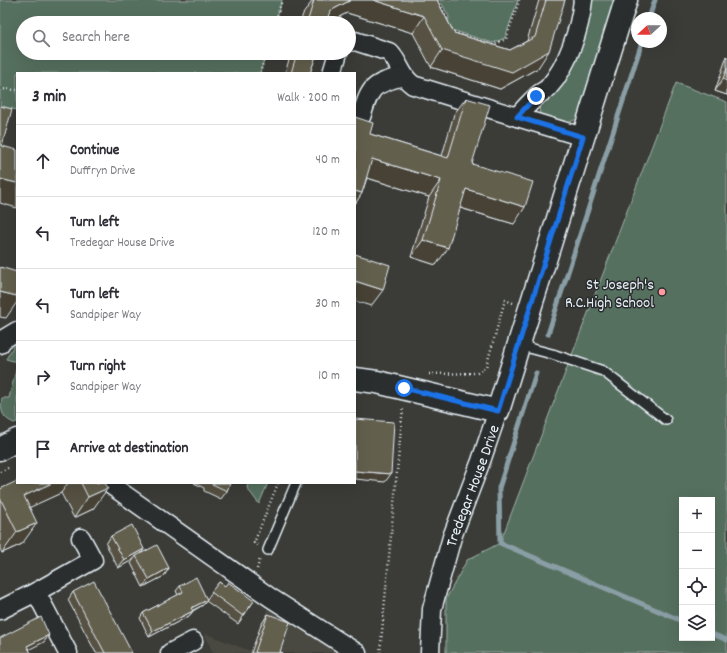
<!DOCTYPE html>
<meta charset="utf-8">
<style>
:root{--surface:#fff;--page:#f2f2f3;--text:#2b2b33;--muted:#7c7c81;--line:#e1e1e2}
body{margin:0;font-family:Dekko,sans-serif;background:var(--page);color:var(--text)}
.controls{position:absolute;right:12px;bottom:12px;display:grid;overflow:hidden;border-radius:0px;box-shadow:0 4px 16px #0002}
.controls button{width:36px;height:36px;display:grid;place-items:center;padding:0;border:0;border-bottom:1px solid var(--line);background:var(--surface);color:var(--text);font:20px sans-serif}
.compass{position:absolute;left:631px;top:12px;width:36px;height:36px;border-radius:50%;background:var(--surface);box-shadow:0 4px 16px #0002;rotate:248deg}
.stop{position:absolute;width:12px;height:12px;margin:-9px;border:3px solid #1a73e8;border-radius:50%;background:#fff}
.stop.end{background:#1a73e8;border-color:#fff;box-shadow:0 1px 4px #0008}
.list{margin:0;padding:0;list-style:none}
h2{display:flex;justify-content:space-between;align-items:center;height:52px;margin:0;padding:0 16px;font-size:17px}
h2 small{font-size:13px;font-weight:400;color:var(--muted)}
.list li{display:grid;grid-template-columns:26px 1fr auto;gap:12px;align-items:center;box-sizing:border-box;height:72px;padding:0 16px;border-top:1px solid var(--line)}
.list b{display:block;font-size:15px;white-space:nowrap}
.list p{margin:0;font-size:13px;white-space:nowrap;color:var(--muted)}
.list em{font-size:13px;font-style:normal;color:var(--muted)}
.icon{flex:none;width:22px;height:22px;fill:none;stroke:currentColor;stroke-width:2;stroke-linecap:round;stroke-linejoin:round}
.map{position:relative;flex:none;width:727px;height:653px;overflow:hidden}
.search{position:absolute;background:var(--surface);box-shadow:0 4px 16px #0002;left:16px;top:16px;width:340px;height:44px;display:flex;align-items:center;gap:10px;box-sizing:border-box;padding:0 14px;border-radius:22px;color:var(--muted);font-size:15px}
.panel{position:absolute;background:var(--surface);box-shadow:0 4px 16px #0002;left:16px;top:72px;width:340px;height:412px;border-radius:0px}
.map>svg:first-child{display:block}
.built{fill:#4a4942}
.green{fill:#56705e;stroke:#9fb0ab;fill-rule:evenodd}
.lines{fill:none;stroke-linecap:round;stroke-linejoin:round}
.stream{stroke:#8a9ea6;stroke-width:5}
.service-casing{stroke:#e8f1f8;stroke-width:12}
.minor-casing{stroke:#e8f1f8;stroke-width:21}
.tertiary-casing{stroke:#e8f1f8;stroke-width:25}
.path{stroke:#e8f1f8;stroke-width:2.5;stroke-dasharray:1 3;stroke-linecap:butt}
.service{stroke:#2a2d2e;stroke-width:9}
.minor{stroke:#2a2d2e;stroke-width:18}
.tertiary{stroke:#2a2d2e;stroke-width:22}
.wall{fill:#565142;stroke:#e8f1f8}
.shaded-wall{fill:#464236;stroke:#e8f1f8}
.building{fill:#645e4d;stroke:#e8f1f8}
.route{stroke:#1a73e8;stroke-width:5}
.poi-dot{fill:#ff9aa2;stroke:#2a2d2e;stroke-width:1.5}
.labels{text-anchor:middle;stroke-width:3;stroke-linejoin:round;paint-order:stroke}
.poi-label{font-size:16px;fill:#e8f1f8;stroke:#2a2d2e;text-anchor:end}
.street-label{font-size:16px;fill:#e8f1f8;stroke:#2a2d2e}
</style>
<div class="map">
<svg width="727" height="653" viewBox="0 0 727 653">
<rect width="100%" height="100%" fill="#3b3c37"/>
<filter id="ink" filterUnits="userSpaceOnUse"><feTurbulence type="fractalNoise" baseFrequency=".025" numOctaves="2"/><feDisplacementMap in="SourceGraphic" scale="8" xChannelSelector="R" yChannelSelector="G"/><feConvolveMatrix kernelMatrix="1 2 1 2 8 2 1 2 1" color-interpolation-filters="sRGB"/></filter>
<g filter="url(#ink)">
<path class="built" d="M271,598L357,653H213L204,633L253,652Z"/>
<path class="green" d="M0,0H282L275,23H23V53H266L260,73H17V110L0,106Z
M440,0H518L505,38L493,43L452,30L448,26L449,17Z
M590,0H618L581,115C566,129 556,121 540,115L539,107Z
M676,83L727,102V653H446V599L467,560L500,543ZM682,500H712V638H682Z
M16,342L17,362L6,359Z
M17,366V422L14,423C2,418 0,410 2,398H9Z
M248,483H268L259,504L247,488Z"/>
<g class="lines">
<path class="stream" d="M649,18L655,0
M548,334L642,42
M536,373L499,488L500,543L682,621
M712,634L727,640"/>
<g class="service-casing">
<path id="service" d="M518,345L552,354L603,371L666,420
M268,550L296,483"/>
</g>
<g class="minor-casing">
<g id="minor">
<path d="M349,42L355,41L389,52C400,62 400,76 413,85L517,117C523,110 529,103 536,97C539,93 545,91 548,88C568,66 580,28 583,0"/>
<path d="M332,73L338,53"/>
<path d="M355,115L361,117C371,86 371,85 403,76"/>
<path d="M517,117L583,137"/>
<path d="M0,344L2,340L17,331"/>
<path d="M108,483L271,598L357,653"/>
<path d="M36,592L68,653"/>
<path d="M0,610L36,592L93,560L81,538"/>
<path d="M170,653L193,641"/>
<path id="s1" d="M430,653L432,609L452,537L481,461L498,411"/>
</g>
</g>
<g class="tertiary-casing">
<path id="tertiary" d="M355,379L377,382L498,411L626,0
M0,449L17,440"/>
</g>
<path class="path" d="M438,0L447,19V23
M275,23L282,0
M450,31L493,45L506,39L519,1V0
M260,73L266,53
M0,89L17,90
M429,374L477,373L486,367L505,300L513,303
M0,472L10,467
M258,545L254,543L278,483
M257,569L260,558
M380,653L403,407"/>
<use href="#service" class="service"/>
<use href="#minor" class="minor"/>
<use href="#tertiary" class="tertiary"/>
</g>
<path class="wall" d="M313,0H437L454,33L510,50L527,41L539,0H565L538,68L500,89L431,67L413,33L347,13L327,23H300L303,14Z
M291,53H317L310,73H285Z
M727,56V95L715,91Z
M466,98L472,164L514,224L460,208L436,265L411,257L429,197L367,178L362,193L355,204V117L370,134L442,156L454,114Z
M17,483H105L93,509L74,518L61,493L29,507L22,544L2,553L0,549V489Z
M194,483H230L227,491L221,499L204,491V488Z
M111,536L144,549L141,553L169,568L164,576L143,587L131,563L134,559L118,568L106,544Z
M219,582L225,586L254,601L238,624L206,601L203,605L193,611L189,616L149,637L140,618L143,613L178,595L176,591L180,586L207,599Z
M73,592L131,653H96L68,600Z
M268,614L280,652L283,653H251L261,625Z"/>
<path class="shaded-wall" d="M351,0H373L424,16L413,33L347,13L327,23H322L330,11Z
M442,50L549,51L538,68L500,89L431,67Z
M723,79L727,81V95L715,91Z
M372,159L441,180L429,197L361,176Z
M0,179L17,183V208L0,203Z
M466,189L525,207L514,224L454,206Z
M355,191L362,193L355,204Z
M423,240L448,248L436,265L411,257Z
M355,281L383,290L371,306L355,301Z
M0,292L17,296V302L6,318L0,317Z
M355,471L391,474L385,482L355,479Z
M52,483H68L61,493L9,517L24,496Z
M108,488L93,509L74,518L88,497Z
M37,523L22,544L2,553L17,532Z
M144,549L139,557L136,556L134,559L118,568L124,560Z
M169,568L164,576L143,587L149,579Z
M207,600L203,605L187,613L191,608Z
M193,611L189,616L149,637L153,631Z
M49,635L44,642L22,653L27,646Z"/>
<path class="building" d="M314,0H351L330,11L326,23H307Z
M373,0H437L454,33L510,50L535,37L546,0H565L549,51L512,72L442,50L424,16Z
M297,53H317L310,73H291Z
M727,68V81L723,79Z
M466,98L490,105L472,164L533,182L525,207L466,189L448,248L423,240L441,180L372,159L362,193L355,191V117L373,123L370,134L448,158Z
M0,106L12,109L2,146L17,150V183L0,179Z
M355,254L390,265L383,290L355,281Z
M0,267L17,272V296L0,292Z
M355,419L394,422L391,474L355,471Z
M17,481V483H52L24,496L37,523L17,532L0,498V489Z
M81,483H105L108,488L88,497Z
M210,483H230L227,491Z
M132,525L144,549L124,560L111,536Z
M157,545L169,568L149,579L136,556Z
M196,577L207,600L191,608L193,611L153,631L143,613L183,592L180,586Z
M94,581L132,653H105L73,592Z
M219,582L225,586L228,582L254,601L243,616L211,592Z
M268,614L290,622L280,652L283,653H258L255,652Z
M41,617L49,635L27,646L31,653H0V638Z"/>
</g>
<g class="lines" filter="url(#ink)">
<path class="route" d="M404,388L498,411L583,137L517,117L536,96"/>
</g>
<circle class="poi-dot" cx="662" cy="292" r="4"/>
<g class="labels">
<g class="poi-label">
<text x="654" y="289">St Joseph's<tspan x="654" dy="18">R.C.High School</tspan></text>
</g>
<g class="street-label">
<text dy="6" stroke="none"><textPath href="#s1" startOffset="174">Tredegar House Drive</textPath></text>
</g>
</g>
</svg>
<div class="controls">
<button>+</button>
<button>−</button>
<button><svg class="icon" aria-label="locate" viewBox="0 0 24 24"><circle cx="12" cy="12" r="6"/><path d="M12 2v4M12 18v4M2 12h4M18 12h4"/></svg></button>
<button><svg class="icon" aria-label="layers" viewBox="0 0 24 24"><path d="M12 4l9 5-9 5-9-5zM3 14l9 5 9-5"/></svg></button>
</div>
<svg class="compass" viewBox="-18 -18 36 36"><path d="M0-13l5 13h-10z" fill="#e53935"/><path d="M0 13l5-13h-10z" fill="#7c7c81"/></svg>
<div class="stop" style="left:404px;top:388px"></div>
<div class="stop end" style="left:536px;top:96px"></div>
<div class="search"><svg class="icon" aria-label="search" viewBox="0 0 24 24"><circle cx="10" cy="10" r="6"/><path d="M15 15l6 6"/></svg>Search here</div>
<section class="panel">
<h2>3 min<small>Walk · 200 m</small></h2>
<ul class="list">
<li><svg class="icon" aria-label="ahead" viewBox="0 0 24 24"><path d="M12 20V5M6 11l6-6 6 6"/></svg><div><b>Continue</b><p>Duffryn Drive</p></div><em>40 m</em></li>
<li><svg class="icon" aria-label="left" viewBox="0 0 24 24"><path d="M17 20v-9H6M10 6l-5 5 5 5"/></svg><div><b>Turn left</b><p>Tredegar House Drive</p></div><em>120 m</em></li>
<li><svg class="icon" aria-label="left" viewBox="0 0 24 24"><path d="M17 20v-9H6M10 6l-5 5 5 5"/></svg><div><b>Turn left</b><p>Sandpiper Way</p></div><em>30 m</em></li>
<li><svg class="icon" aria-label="right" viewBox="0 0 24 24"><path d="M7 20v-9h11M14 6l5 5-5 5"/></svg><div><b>Turn right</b><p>Sandpiper Way</p></div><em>10 m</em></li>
<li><svg class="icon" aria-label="arrive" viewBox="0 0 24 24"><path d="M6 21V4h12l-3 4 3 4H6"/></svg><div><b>Arrive at destination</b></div></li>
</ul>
</section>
</div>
